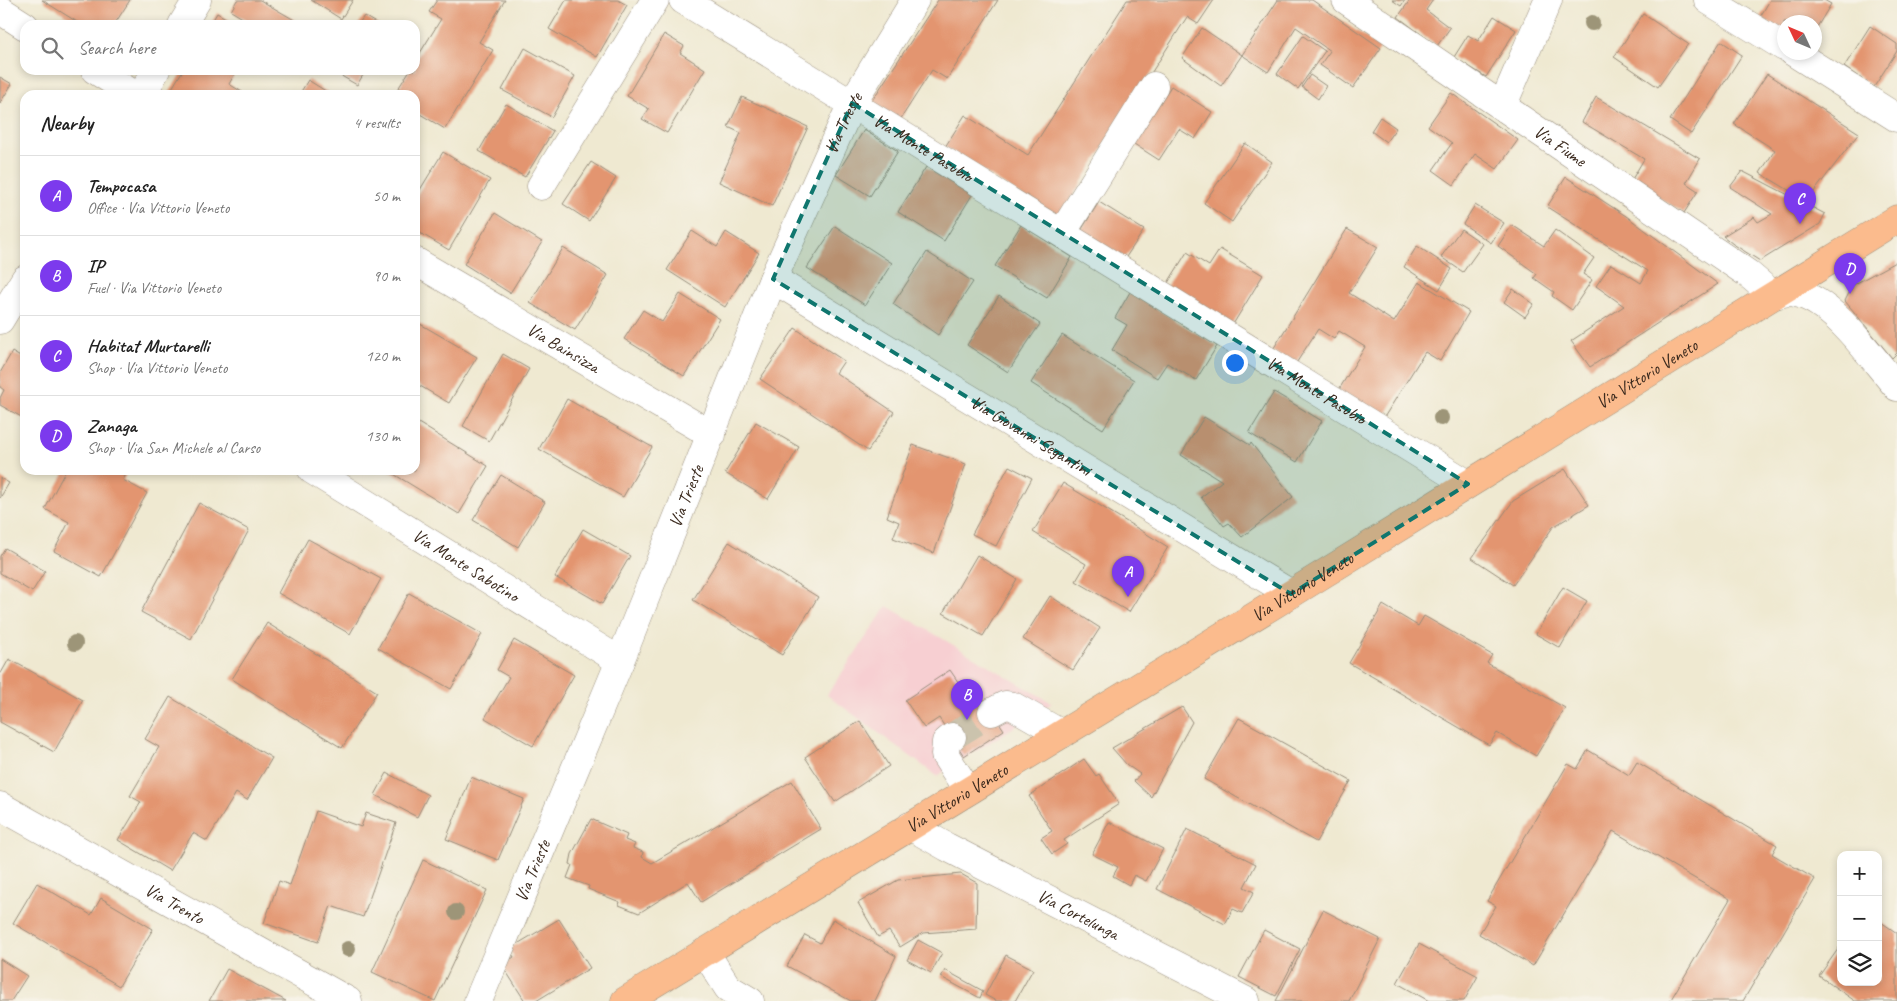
<!DOCTYPE html>
<meta charset="utf-8">
<style>
:root{--surface:#fff;--page:#f6f6f6;--text:#222;--muted:#767676;--line:#e0e0e0;--accent:#7c3aed}
body{margin:0;font-family:Caveat,sans-serif;background:var(--page);color:var(--text)}
.controls{position:absolute;right:15px;bottom:15px;display:grid;overflow:hidden;border-radius:10px;box-shadow:0 2px 8px #0003}
.controls button{width:45px;height:45px;display:grid;place-items:center;padding:0;border:0;border-bottom:1px solid var(--line);background:var(--surface);color:var(--text);font:25px sans-serif}
.compass{position:absolute;left:1777px;top:15px;width:45px;height:45px;border-radius:50%;background:var(--surface);box-shadow:0 2px 8px #0003;rotate:314deg}
.you{position:absolute;left:1234px;top:362px;width:18px;height:18px;margin:-12px;border:4px solid #fff;border-radius:50%;background:#1a73e8;box-shadow:0 0 0 8px #1a73e833}
.badge{display:grid;place-items:center;width:32px;height:32px;border-radius:50%;background:var(--accent);color:#fff;font-size:16px;font-weight:700}
.pin{position:absolute;translate:-50% -41px;filter:drop-shadow(0 1px 2px #0008)}
.pin::after{content:'';position:absolute;top:26px;width:18px;height:15px;background:inherit;clip-path:polygon(0 0,100% 0,50% 100%)}
.list{margin:0;padding:0;list-style:none}
h2{display:flex;justify-content:space-between;align-items:center;height:65px;margin:0;padding:0 20px;font-size:21px}
h2 small{font-size:16px;font-weight:400;color:var(--muted)}
.list li{display:grid;grid-template-columns:32px 1fr auto;gap:15px;align-items:center;box-sizing:border-box;height:80px;padding:0 20px;border-top:1px solid var(--line)}
.list b{display:block;font-size:19px;white-space:nowrap}
.list p{margin:0;font-size:16px;white-space:nowrap;color:var(--muted)}
.list em{font-size:16px;font-style:normal;color:var(--muted)}
.icon{flex:none;width:28px;height:28px;fill:none;stroke:currentColor;stroke-width:2;stroke-linecap:round;stroke-linejoin:round}
.map{position:relative;flex:none;width:1897px;height:1001px;overflow:hidden}
.search{position:absolute;background:var(--surface);box-shadow:0 2px 8px #0003;left:20px;top:20px;width:400px;height:55px;display:flex;align-items:center;gap:12px;box-sizing:border-box;padding:0 18px;border-radius:15px;color:var(--muted);font-size:19px}
.panel{position:absolute;background:var(--surface);box-shadow:0 2px 8px #0003;left:20px;top:90px;width:400px;height:385px;border-radius:15px}
.map>svg:first-child{display:block}
.built{fill:#f7cfd2}
.building{fill:#e39570}
.lines{fill:none;stroke-linecap:round;stroke-linejoin:round}
.minor-tunnel{stroke:#cbc3ad;stroke-width:28;stroke-dasharray:28 14;stroke-linecap:butt}
.minor-casing{stroke:#958a78;stroke-width:29}
.major-casing{stroke:#958a78;stroke-width:29}
.minor{stroke:#fff;stroke-width:28}
.major{stroke:#fbbb8d;stroke-width:28}
.tree{fill:#9d9578}
.marked{fill:#0f766e;fill-opacity:0.2;stroke:#0f766e;stroke-width:4;stroke-dasharray:10 6;stroke-linejoin:round}
.labels{text-anchor:middle;stroke-width:4;stroke-linejoin:round;paint-order:stroke}
.street-label{font-size:18px;fill:#3b2a1e;stroke:#f7f3e8}
</style>
<div class="map">
<svg width="1897" height="1001" viewBox="0 0 1897 1001">
<rect width="100%" height="100%" fill="#f7f3e8"/>
<filter id="ink" filterUnits="userSpaceOnUse"><feTurbulence type="fractalNoise" baseFrequency=".02" numOctaves="2"/><feDisplacementMap in="SourceGraphic" scale="10" xChannelSelector="R" yChannelSelector="G"/><feConvolveMatrix kernelMatrix="1 2 1 2 8 2 1 2 1" color-interpolation-filters="sRGB"/></filter>
<filter id="wash" filterUnits="userSpaceOnUse"><feTurbulence type="fractalNoise" baseFrequency=".0096" numOctaves="4" result="noise"/><feDisplacementMap in="SourceGraphic" scale="20" xChannelSelector="R" yChannelSelector="G"/><feGaussianBlur stdDeviation="1.12" result="paint"/><feColorMatrix in="noise" values="0 0 0 0 0 0 0 0 0 0 0 0 0 0 0 0 0 1.4 0 .05"/><feComposite in="paint" operator="in"/></filter>
<g filter="url(#wash)">
<rect width="100%" height="100%" fill="#efe9d1"/>
<path class="built" d="M887,606L1052,703L937,776L827,695Z"/>
<g id="blocks">
<path class="building" d="M42,0H130L114,25H82Z
M237,0H260L303,25H254L231,11Z
M311,0H353L341,19Z
M437,0H505L479,42L493,50L445,129L415,111V95H394L410,70H415V61L441,19L429,12Z
M566,0H618L627,5L597,57L549,29Z
M938,0H998L947,79L932,70L900,120L871,102Z
M1127,0H1214L1198,24L1187,17L1058,219L945,147L965,115L1028,155Z
M1278,0H1312L1381,48L1353,88L1320,65L1330,51L1296,27L1268,72L1242,55Z
M1392,0H1405L1401,6Z
M1410,0H1433L1426,10L1450,28L1437,46L1398,17Z
M1770,0H1824L1831,4L1814,32V22H1784V31L1760,17Z
M217,13L238,25H210Z
M1643,14L1688,44L1658,87L1614,57Z
M364,16L379,25H358Z
M1494,16L1516,30L1486,77L1454,57L1468,35L1478,41Z
M1870,26L1897,44V51L1874,87L1844,67Z
M1202,28L1242,55L1221,86L1182,58Z
M664,34L684,46L680,53L705,69L667,133L642,119L649,109L627,96Z
M1303,36L1325,51L1298,89L1277,74Z
M1721,41L1742,55L1691,134L1670,120Z
M525,48L575,76L552,117L502,90Z
M183,70H237L229,84L247,95H168Z
M331,70H366L357,85Z
M1767,74L1859,133L1807,201L1760,173L1775,150L1734,124Z
M1310,75L1326,86L1318,99L1302,87Z
M0,77L12,84L0,103Z
M308,80L332,95H299Z
M1171,86L1212,112L1195,139L1179,129L1159,160L1134,144Z
M1451,93L1518,140L1497,169L1475,154L1454,185L1433,170L1452,143L1428,126Z
M742,97L808,127L772,206L719,182L741,133L728,127Z
M1596,97L1700,159L1686,183L1698,191L1684,213L1631,181L1644,159L1582,122Z
M506,104L553,131L525,177L479,151Z
M1380,117L1396,128L1386,142L1371,131Z
M864,130L898,151L870,196L836,175Z
M1245,143L1272,162L1232,222L1204,203Z
M443,152L490,180L449,250L415,230V198Z
M591,162L616,178L589,221L563,204Z
M926,167L972,195L944,241L898,212Z
M1742,171L1825,214L1820,224L1760,261L1733,244L1723,236L1754,217L1758,222L1772,214L1730,187Z
M1566,177L1626,216L1718,284L1590,367L1571,341L1624,306L1596,286L1611,264L1641,283L1648,271L1547,207Z
M1099,202L1144,230L1124,260L1080,232Z
M1475,205L1504,223L1491,243L1463,224Z
M495,213L542,242L510,293L464,264Z
M1021,225L1072,257L1047,298L995,266Z
M1512,225L1544,246L1555,230L1594,258L1583,274L1592,280L1572,310L1552,296L1554,292L1534,278L1537,274L1498,246Z
M835,226L892,263L865,305L807,268Z
M1347,229L1378,247L1349,293L1394,322L1419,282L1469,312L1440,361L1425,352L1383,419L1338,391L1365,347L1339,331L1334,339L1318,329L1295,365L1272,351Z
M1461,229L1483,244L1463,272L1441,257Z
M692,231L717,247L726,232L759,253L725,307L667,270Z
M1417,246L1452,269L1439,290L1404,267Z
M563,248L608,275L575,330L530,303Z
M1220,249L1263,275L1232,326L1166,286L1187,252L1209,266Z
M927,252L973,282L938,335L893,304Z
M1897,261V353L1892,358L1845,301L1853,285Z
M1513,289L1534,304L1525,317L1504,302Z
M1130,292L1217,346L1196,380L1167,363L1157,378L1112,350L1127,325L1115,318Z
M680,294L720,319L684,376L624,339L643,310L662,322Z
M999,296L1040,324L1008,372L967,345Z
M415,321L477,357L449,403L415,383Z
M795,328L844,361L836,373L894,412L868,451L760,379Z
M1062,335L1134,380L1103,429L1031,383Z
M12,352L22,358L25,353V419L0,405V398L4,390L0,387V373Z
M503,354L529,369L489,441L463,426Z
M1274,392L1322,421L1297,462L1249,433Z
M567,399L652,447L623,497L539,449Z
M1204,417L1250,445L1251,443L1293,497L1242,537L1229,523L1224,526L1201,497L1222,481L1181,455Z
M415,421L488,466L459,514L387,470H415Z
M756,422L799,447L768,499L725,473Z
M913,445L966,464L934,553L893,538L899,522L887,517Z
M1009,466L1032,478L996,546L972,534Z
M1565,469L1589,505L1553,527L1513,585L1472,558L1513,501Z
M66,470H128L123,480L147,493L101,577L54,551L69,522L45,509Z
M501,475L545,502L518,547L473,520Z
M0,478L9,483L0,498Z
M1063,483L1168,547L1129,612L1076,581L1086,564L1033,532Z
M199,503L249,530L191,639L141,612Z
M583,529L630,556L602,604L555,577Z
M308,539L381,579L350,634L278,593Z
M729,542L818,597L782,655L693,600Z
M5,548L45,571L32,592L0,573V556Z
M977,555L1017,579L983,636L943,613Z
M1563,587L1587,601L1560,648L1536,634Z
M409,593L482,634L451,689L378,648Z
M1050,596L1100,628L1073,670L1023,639Z
M1383,605L1418,626L1424,616L1492,655L1487,663L1565,708L1536,756L1497,733L1489,745L1349,663Z
M267,623L377,692L342,748L232,679Z
M514,640L574,675L533,746L485,718L509,677L497,670Z
M9,659L83,700L54,752L0,722V675Z
M950,670L969,698L979,692L1004,730L964,756L939,718L924,728L905,700Z
M170,697L272,758L247,800L236,793L207,841L193,833L170,871L118,840L141,802L130,796L159,747L145,739Z
M1182,707L1192,722L1151,797L1134,781L1140,774L1127,765L1112,748Z
M1239,718L1351,781L1316,842L1204,779Z
M860,721L889,766L835,802L805,757Z
M1588,750L1629,775L1637,762L1777,845L1772,854L1815,879L1743,1001H1670L1730,899L1613,831L1533,966L1479,934L1496,906L1487,901L1568,764L1577,769Z
M1084,759L1096,776L1099,774L1119,804L1064,840L1067,844L1052,854L1041,838L1052,831L1029,796Z
M387,773L428,795L417,817L375,795Z
M471,777L524,799L498,860L446,839Z
M792,781L821,829L701,902L688,882L639,913L619,905L620,902L588,889L589,886L567,878L572,865L570,864L572,854L591,819L627,835L625,840L635,844L633,848L643,852L642,857L652,863Z
M316,811L361,827L366,813L396,823L363,917L331,906L318,942L264,923L279,881L290,885Z
M1109,822L1163,849L1146,881L1134,875L1129,885L1113,876L1118,867L1092,854Z
M1187,829L1256,864L1244,887L1254,892L1242,913L1233,909L1225,924L1157,889Z
M423,860L487,890L435,1001L372,972Z
M961,874L977,883L976,929L923,933L900,947L889,931L878,937L858,903L898,880Z
M37,883L91,915L101,898L153,929L119,986L13,923Z
M1323,910L1380,939L1349,1001H1276Z
M559,919L590,968L536,1001H525L502,965L514,957L509,949Z
M833,919L896,956L875,1001H851L787,966L805,935L820,943Z
M1878,920L1897,933V1001H1855L1819,976L1841,945V982H1878Z
M1264,930L1300,949L1276,996L1239,977Z
M918,940L942,953L931,973L907,960Z
M1419,944L1478,976L1464,1001H1429L1397,983Z
M1006,955L1033,969L1015,1001H996L985,995Z
M0,959L27,976L11,1001H0Z
M227,969L286,1001H209Z
M945,970L983,991L980,998L941,977Z"/>
</g>
</g>
<g filter="url(#ink)">
<use href="#blocks" fill-opacity="0" stroke="#958a78" stroke-width="1"/>
<g class="lines">
<path class="minor-tunnel" d="M952,737L992,712"/>
<g class="minor-casing">
<g id="minor">
<path id="s1" d="M683,0L1468,484"/>
<path id="s2" d="M1346,0L1747,273L1773,295C1780,294 1789,291 1796,293C1834,301 1872,359 1897,387"/>
<path d="M1708,0L1784,47"/>
<path d="M0,10L25,26"/>
<path d="M182,25L197,0"/>
<path d="M1793,52L1897,118"/>
<path d="M95,70L135,95"/>
<path d="M142,95L156,70"/>
<path d="M1502,107L1548,0"/>
<path d="M541,186L655,0"/>
<path d="M1062,233L1154,86"/>
<path id="s3" d="M415,261L712,435"/>
<path id="s4" d="M773,279L1291,594"/>
<path d="M0,320L25,279"/>
<path id="s5" d="M312,470L620,661"/>
<path d="M992,712L1005,705L1013,706L1062,734"/>
<path d="M952,737L946,742L945,755L968,791"/>
<path id="s6" d="M0,806L348,1001"/>
<path id="s7" d="M910,826L947,847L1246,1001"/>
<path d="M705,952L728,988L750,1001"/>
<path id="s8" d="M478,1001L620,661L773,279L852,103L915,0"/>
</g>
</g>
<g class="major-casing">
<g id="major">
<path id="s9" d="M625,1001L1291,594L1897,219"/>
</g>
</g>
<use href="#minor" class="minor"/>
<use href="#major" class="major"/>
</g>
<g class="tree">
<circle cx="1592" cy="23" r="8"/>
<circle cx="1441" cy="418" r="8"/>
<circle cx="75" cy="643" r="8"/>
<circle cx="456" cy="912" r="8"/>
<circle cx="348" cy="949" r="8"/>
</g>
</g>
<path class="marked" d="M852,103L1468,484L1291,594L773,279Z"/>
<g class="labels">
<g class="street-label">
<text dy="6" stroke="none"><textPath href="#s8" startOffset="951">Via Trieste</textPath></text>
<text dy="6" stroke="none"><textPath href="#s2" startOffset="259">Via Fiume</textPath></text>
<text dy="6" stroke="none"><textPath href="#s1" startOffset="282">Via Monte Pasubio</textPath></text>
<text dy="6" stroke="none"><textPath href="#s3" startOffset="172">Via Bainsizza</textPath></text>
<text dy="6" stroke="none"><textPath href="#s9" startOffset="1199">Via Vittorio Veneto</textPath></text>
<text dy="6" stroke="none"><textPath href="#s1" startOffset="744">Via Monte Pasubio</textPath></text>
<text dy="6" stroke="none"><textPath href="#s4" startOffset="302">Via Giovanni Segantini</textPath></text>
<text dy="6" stroke="none"><textPath href="#s8" startOffset="546">Via Trieste</textPath></text>
<text dy="6" stroke="none"><textPath href="#s5" startOffset="181">Via Monte Sabotino</textPath></text>
<text dy="6" stroke="none"><textPath href="#s9" startOffset="794">Via Vittorio Veneto</textPath></text>
<text dy="6" stroke="none"><textPath href="#s9" startOffset="389">Via Vittorio Veneto</textPath></text>
<text dy="6" stroke="none"><textPath href="#s8" startOffset="141">Via Trieste</textPath></text>
<text dy="6" stroke="none"><textPath href="#s6" startOffset="200">Via Trento</textPath></text>
<text dy="6" stroke="none"><textPath href="#s7" startOffset="190">Via Cortelunga</textPath></text>
</g>
</g>
</svg>
<div class="controls">
<button>+</button>
<button>−</button>
<button><svg class="icon" aria-label="layers" viewBox="0 0 24 24"><path d="M12 4l9 5-9 5-9-5zM3 14l9 5 9-5"/></svg></button>
</div>
<svg class="compass" viewBox="-18 -18 36 36"><path d="M0-13l5 13h-10z" fill="#e53935"/><path d="M0 13l5-13h-10z" fill="#767676"/></svg>
<div class="you"></div>
<div class="pin badge" style="left:1128px;top:597px">A</div>
<div class="pin badge" style="left:967px;top:720px">B</div>
<div class="pin badge" style="left:1800px;top:224px">C</div>
<div class="pin badge" style="left:1850px;top:294px">D</div>
<div class="search"><svg class="icon" aria-label="search" viewBox="0 0 24 24"><circle cx="10" cy="10" r="6"/><path d="M15 15l6 6"/></svg>Search here</div>
<section class="panel">
<h2>Nearby<small>4 results</small></h2>
<ul class="list">
<li><span class="badge">A</span><div><b>Tempocasa</b><p>Office · Via Vittorio Veneto</p></div><em>50 m</em></li>
<li><span class="badge">B</span><div><b>IP</b><p>Fuel · Via Vittorio Veneto</p></div><em>90 m</em></li>
<li><span class="badge">C</span><div><b>Habitat Murtarelli</b><p>Shop · Via Vittorio Veneto</p></div><em>120 m</em></li>
<li><span class="badge">D</span><div><b>Zanaga</b><p>Shop · Via San Michele al Carso</p></div><em>130 m</em></li>
</ul>
</section>
</div>
